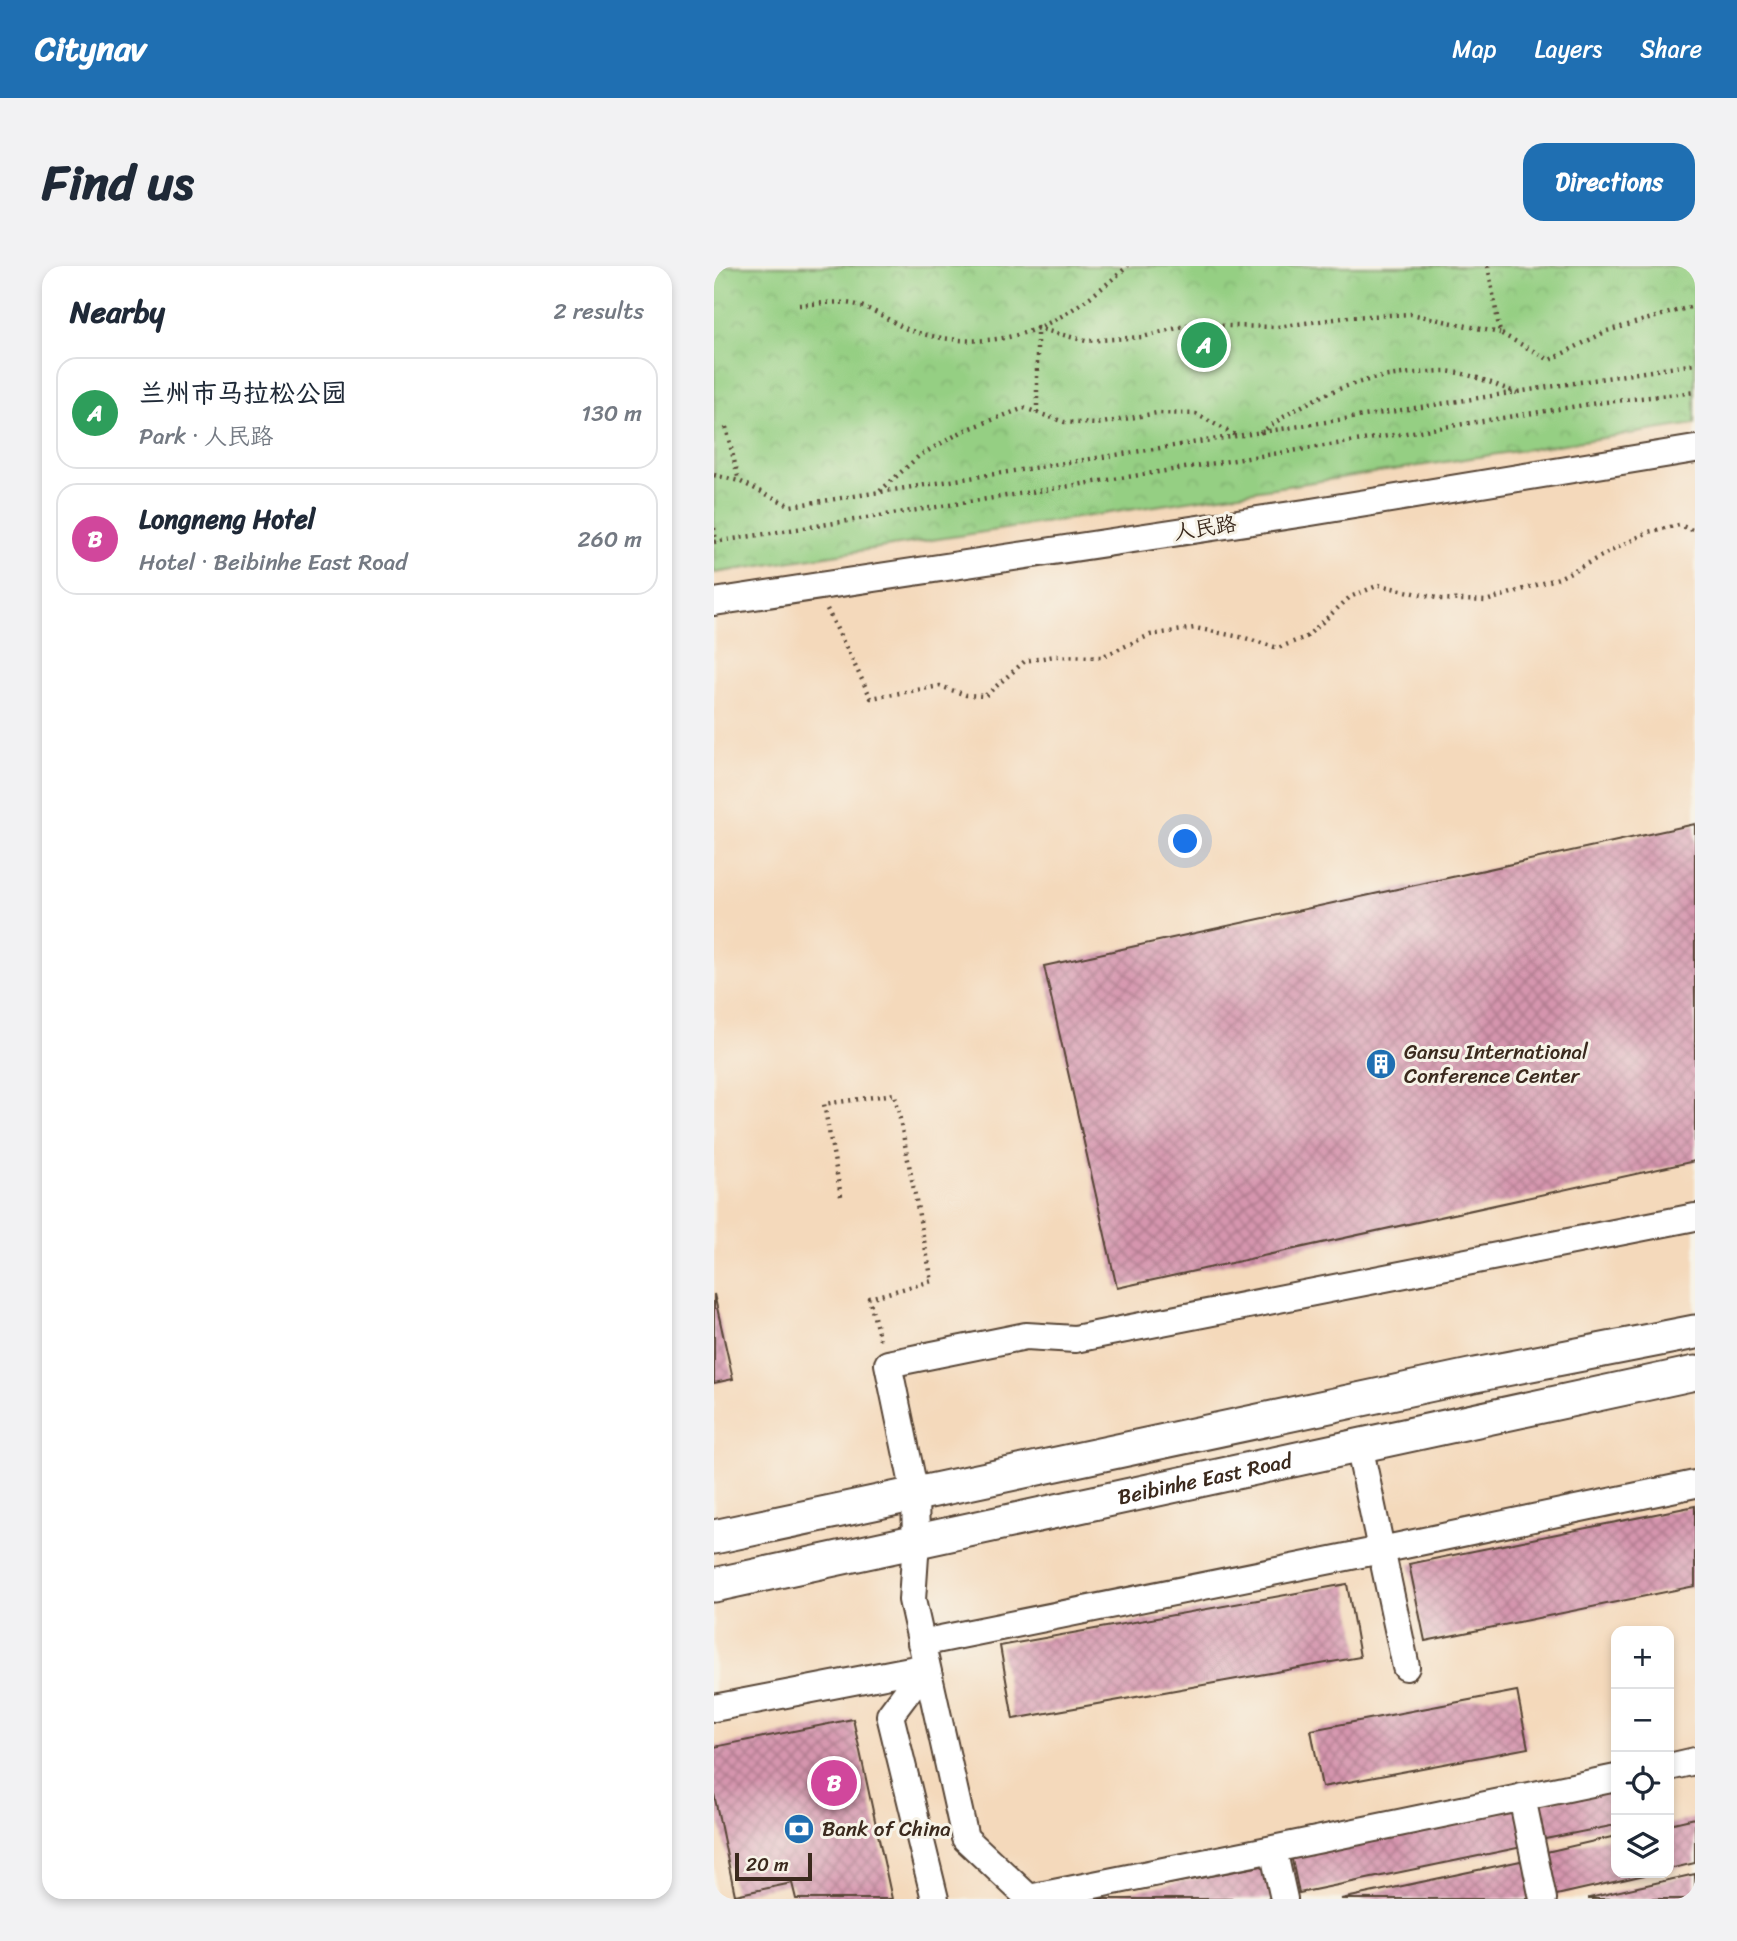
<!DOCTYPE html>
<meta charset="utf-8">
<style>
:root{--surface:#fff;--page:#f2f2f3;--text:#1f2937;--muted:#747a83;--line:#e0e1e3;--accent:#1f6fb2}
body{margin:0;font-family:Sriracha,"LXGW WenKai TC",sans-serif;background:var(--page);color:var(--text)}
.controls{position:absolute;right:21px;bottom:21px;display:grid;overflow:hidden;border-radius:14px;box-shadow:0 4px 10px #0003}
.controls button{width:63px;height:63px;display:grid;place-items:center;padding:0;border:0;border-bottom:2px solid var(--line);background:var(--surface);color:var(--text);font:35px sans-serif}
.scale{position:absolute;left:21px;bottom:18px;width:77px;box-sizing:border-box;padding-left:7px;border:4px solid #3b2a1e;border-top:0;font-size:19px;line-height:24px;white-space:nowrap;color:#3b2a1e;-webkit-text-stroke:5px #f7f3e8;paint-order:stroke}
.you{position:absolute;left:472px;top:576px;width:24px;height:24px;margin:-18px;border:5px solid #fff;border-radius:50%;background:#1a73e8;box-shadow:0 0 0 10px #1a73e833}
.badge{display:grid;place-items:center;width:46px;height:46px;border-radius:50%;background:var(--accent);color:#fff;font-size:23px;font-weight:700}
.pin{position:absolute;translate:-50% -50%;border:4px solid #fff;box-shadow:0 2px 7px #0006}
.list{margin:0;padding:0;list-style:none}
h2{display:flex;justify-content:space-between;align-items:center;height:91px;margin:0;padding:0 28px;font-size:30px}
h2 small{font-size:23px;font-weight:400;color:var(--muted)}
.list li{display:grid;grid-template-columns:46px 1fr auto;gap:21px;align-items:center;box-sizing:border-box;height:112px;margin:0 14px 14px;padding:0 14px;border:2px solid var(--line);border-radius:21px}
.list b{display:block;font-size:26px;white-space:nowrap}
.list p{margin:0;font-size:23px;white-space:nowrap;color:var(--muted)}
.list em{font-size:23px;font-style:normal;color:var(--muted)}
.icon{flex:none;width:38px;height:38px;fill:none;stroke:currentColor;stroke-width:2;stroke-linecap:round;stroke-linejoin:round}
.map{position:relative;flex:none;width:981px;height:1633px;overflow:hidden;border-radius:21px}
header{display:flex;align-items:center;gap:42px;box-sizing:border-box;height:98px;padding:0 35px;background:var(--accent);color:#fff}
header strong{font-size:33px}
nav{display:flex;gap:38px;margin-inline-start:auto;font-size:24px}
.intro{display:flex;align-items:center;justify-content:space-between;box-sizing:border-box;height:168px;padding:0 42px}
h1{margin:0;font-size:49px}
.button{padding:18px 32px;border-radius:21px;background:var(--accent);color:#fff;font-size:24px;font-weight:700}
main{display:flex;gap:42px;padding:0 42px}
aside{flex:1;background:var(--surface);border-radius:21px;box-shadow:0 4px 10px #0003}
.map>svg:first-child{display:block}
.park{fill:url(#park-crowns);stroke:#687c50;stroke-width:2}
.building{fill:url(#building-cross-hatch)}
.lines{fill:none;stroke-linecap:round;stroke-linejoin:round}
.minor-casing{stroke:#574436;stroke-width:30}
.major-casing{stroke:#574436;stroke-width:37}
.path{stroke:#574436;stroke-width:4.5;stroke-dasharray:2 5;stroke-linecap:butt}
.minor{stroke:#fff;stroke-width:26}
.major{stroke:#fff;stroke-width:33}
.labels{text-anchor:middle;stroke-width:6;stroke-linejoin:round;paint-order:stroke}
.street-label{font-size:21px;fill:#3b2a1e;stroke:#f7f3e8}
.poi-label{font-size:21px;fill:#3b2a1e;stroke:#f7f3e8;text-anchor:start}
</style>
<header>
<strong>Citynav</strong>
<nav><a>Map</a><a>Layers</a><a>Share</a></nav>
</header>
<div class="intro"><h1>Find us</h1><a class="button">Directions</a></div>
<main>
<aside>
<h2>Nearby<small>2 results</small></h2>
<ul class="list">
<li><span class="badge" style="background:#2e9e5b">A</span><div><b>兰州市马拉松公园</b><p>Park · 人民路</p></div><em>130 m</em></li>
<li><span class="badge" style="background:#d1479c">B</span><div><b>Longneng Hotel</b><p>Hotel · Beibinhe East Road</p></div><em>260 m</em></li>
</ul>
</aside>
<div class="map">
<svg width="981" height="1633" viewBox="0 0 981 1633">
<defs>
<pattern id="park-crowns" width="20" height="18" patternUnits="userSpaceOnUse" patternTransform="scale(1.75)"><rect width="20" height="18" fill="#95cf83"/><path d="M2 6a3 3 0 1 1 6 0M12 15a3 3 0 1 1 6 0" fill="none" stroke="#81b271"/></pattern>
<pattern id="building-cross-hatch" width="8" height="8" patternUnits="userSpaceOnUse" patternTransform="scale(1.75)"><rect width="8" height="8" fill="#d595ae"/><path d="M0 0l8 8M0 8l8-8" fill="none" stroke="#ae7a8d"/></pattern>
</defs>
<rect width="100%" height="100%" fill="#f7f3e8"/>
<filter id="ink" filterUnits="userSpaceOnUse"><feTurbulence type="fractalNoise" baseFrequency=".0143" numOctaves="2"/><feDisplacementMap in="SourceGraphic" scale="14" xChannelSelector="R" yChannelSelector="G"/><feConvolveMatrix kernelMatrix="1 2 1 2 8 2 1 2 1" color-interpolation-filters="sRGB"/></filter>
<filter id="wash" filterUnits="userSpaceOnUse"><feTurbulence type="fractalNoise" baseFrequency=".00686" numOctaves="4" result="noise"/><feDisplacementMap in="SourceGraphic" scale="28" xChannelSelector="R" yChannelSelector="G"/><feGaussianBlur stdDeviation="1.57" result="paint"/><feColorMatrix in="noise" values="0 0 0 0 0 0 0 0 0 0 0 0 0 0 0 0 0 1.4 0 .05"/><feComposite in="paint" operator="in"/></filter>
<g filter="url(#wash)">
<rect width="100%" height="100%" fill="#f4d9bb"/>
<path class="park" d="M0,0H981V158L0,307Z"/>
<g id="blocks">
<path class="building" d="M981,558V895L403,1022L330,700Z
M0,1028L19,1113L0,1117Z
M981,1240V1320L711,1375L695,1298Z
M633,1318L646,1391L299,1453L286,1380Z
M803,1425L814,1482L608,1521L597,1464Z
M139,1453L178,1633H82L78,1617L21,1629L0,1528V1481Z
M902,1520V1559L826,1574L819,1538Z
M804,1542L813,1580L585,1627L577,1589Z
M981,1552V1597L955,1603V1558Z
M902,1570V1607L935,1608L838,1630L828,1587Z
M816,1593L824,1631L813,1633H627Z
M553,1599L559,1633H381V1632Z
M981,1608V1633H875V1632Z"/>
</g>
</g>
<g filter="url(#ink)">
<use href="#blocks" fill-opacity="0" stroke="#574436" stroke-width="2"/>
<g class="lines">
<g class="minor-casing">
<path id="minor" d="M0,336L591,247L981,183
M645,1179L692,1401
M207,1377L667,1284L981,1218
M212,1401L176,1449L221,1633
M0,1442L212,1401
M955,1501L981,1495
M808,1531L829,1633
M559,1583L315,1632L251,1572L198,1334L202,1275L201,1228L174,1098L312,1070L361,1073L981,951
M570,1633L559,1583L902,1512"/>
</g>
<g class="major-casing">
<g id="major">
<path d="M0,1271L756,1110L981,1066"/>
<path id="s1" d="M0,1319L981,1107"/>
</g>
</g>
<path class="path" d="M774,0L786,67L836,94L893,65L976,41L981,42
M85,39C103,38 126,34 143,39C164,44 181,60 201,66C293,91 347,59 414,0
M323,147V62L372,75L429,71L474,59L563,61L635,51L697,48L786,67
M12,161L25,215
M546,167C595,132 637,112 699,107C709,107 721,105 731,105C756,107 780,118 803,127
M0,209L25,215L77,240L981,98
M166,225L205,190L249,165L310,142L350,156L383,158L443,147L482,148L523,170
M0,262L2,276
M0,276L883,137L981,126
M113,343L157,432L226,420L252,429L271,430L311,395L341,390L387,391L436,369L481,362L531,372L564,382L592,371L636,331L665,319L727,333L772,335L845,312L934,266L965,259L981,265
M127,930L110,838L181,828L218,1015L155,1032L166,1074"/>
<use href="#minor" class="minor"/>
<use href="#major" class="major"/>
</g>
</g>
<defs>
<g id="building-disc" transform="scale(1.575)"><circle r="9.5" fill="#1f6fb2" stroke="#f7f3e8"/><path d="M-4-6H4V6H1V3H-1V6H-4ZM-2.5-4.3h1.7v1.8h-1.7ZM.8-4.3h1.7v1.8H.8ZM-2.5-1h1.7V.8h-1.7ZM.8-1h1.7V.8H.8Z" fill="#fff"/></g>
<g id="bank-disc" transform="scale(1.575)"><circle r="9.5" fill="#1f6fb2" stroke="#f7f3e8"/><path d="M-6-4H6V4H-6ZM0-2.3a2.3 2.3 0 1 0 0 4.6a2.3 2.3 0 1 0 0-4.6Z" fill="#fff"/></g>
</defs>
<g fill-rule="evenodd">
<use href="#building-disc" x="667" y="798"/>
<use href="#bank-disc" x="85" y="1563"/>
</g>
<g class="labels">
<g class="street-label">
<text transform="translate(491 262) rotate(-9)" y="7">人民路</text>
<text dy="7" stroke="none"><textPath href="#s1" startOffset="502">Beibinhe East Road</textPath></text>
</g>
<g class="poi-label">
<text x="690" y="793">Gansu International<tspan x="690" dy="24">Conference Center</tspan></text>
<text x="108" y="1570">Bank of China</text>
</g>
</g>
</svg>
<div class="controls">
<button>+</button>
<button>−</button>
<button><svg class="icon" aria-label="locate" viewBox="0 0 24 24"><circle cx="12" cy="12" r="6"/><path d="M12 2v4M12 18v4M2 12h4M18 12h4"/></svg></button>
<button><svg class="icon" aria-label="layers" viewBox="0 0 24 24"><path d="M12 4l9 5-9 5-9-5zM3 14l9 5 9-5"/></svg></button>
</div>
<div class="scale">20 m</div>
<div class="you"></div>
<div class="pin badge" style="left:490px;top:79px;background:#2e9e5b">A</div>
<div class="pin badge" style="left:120px;top:1517px;background:#d1479c">B</div>
</div>
</main>
